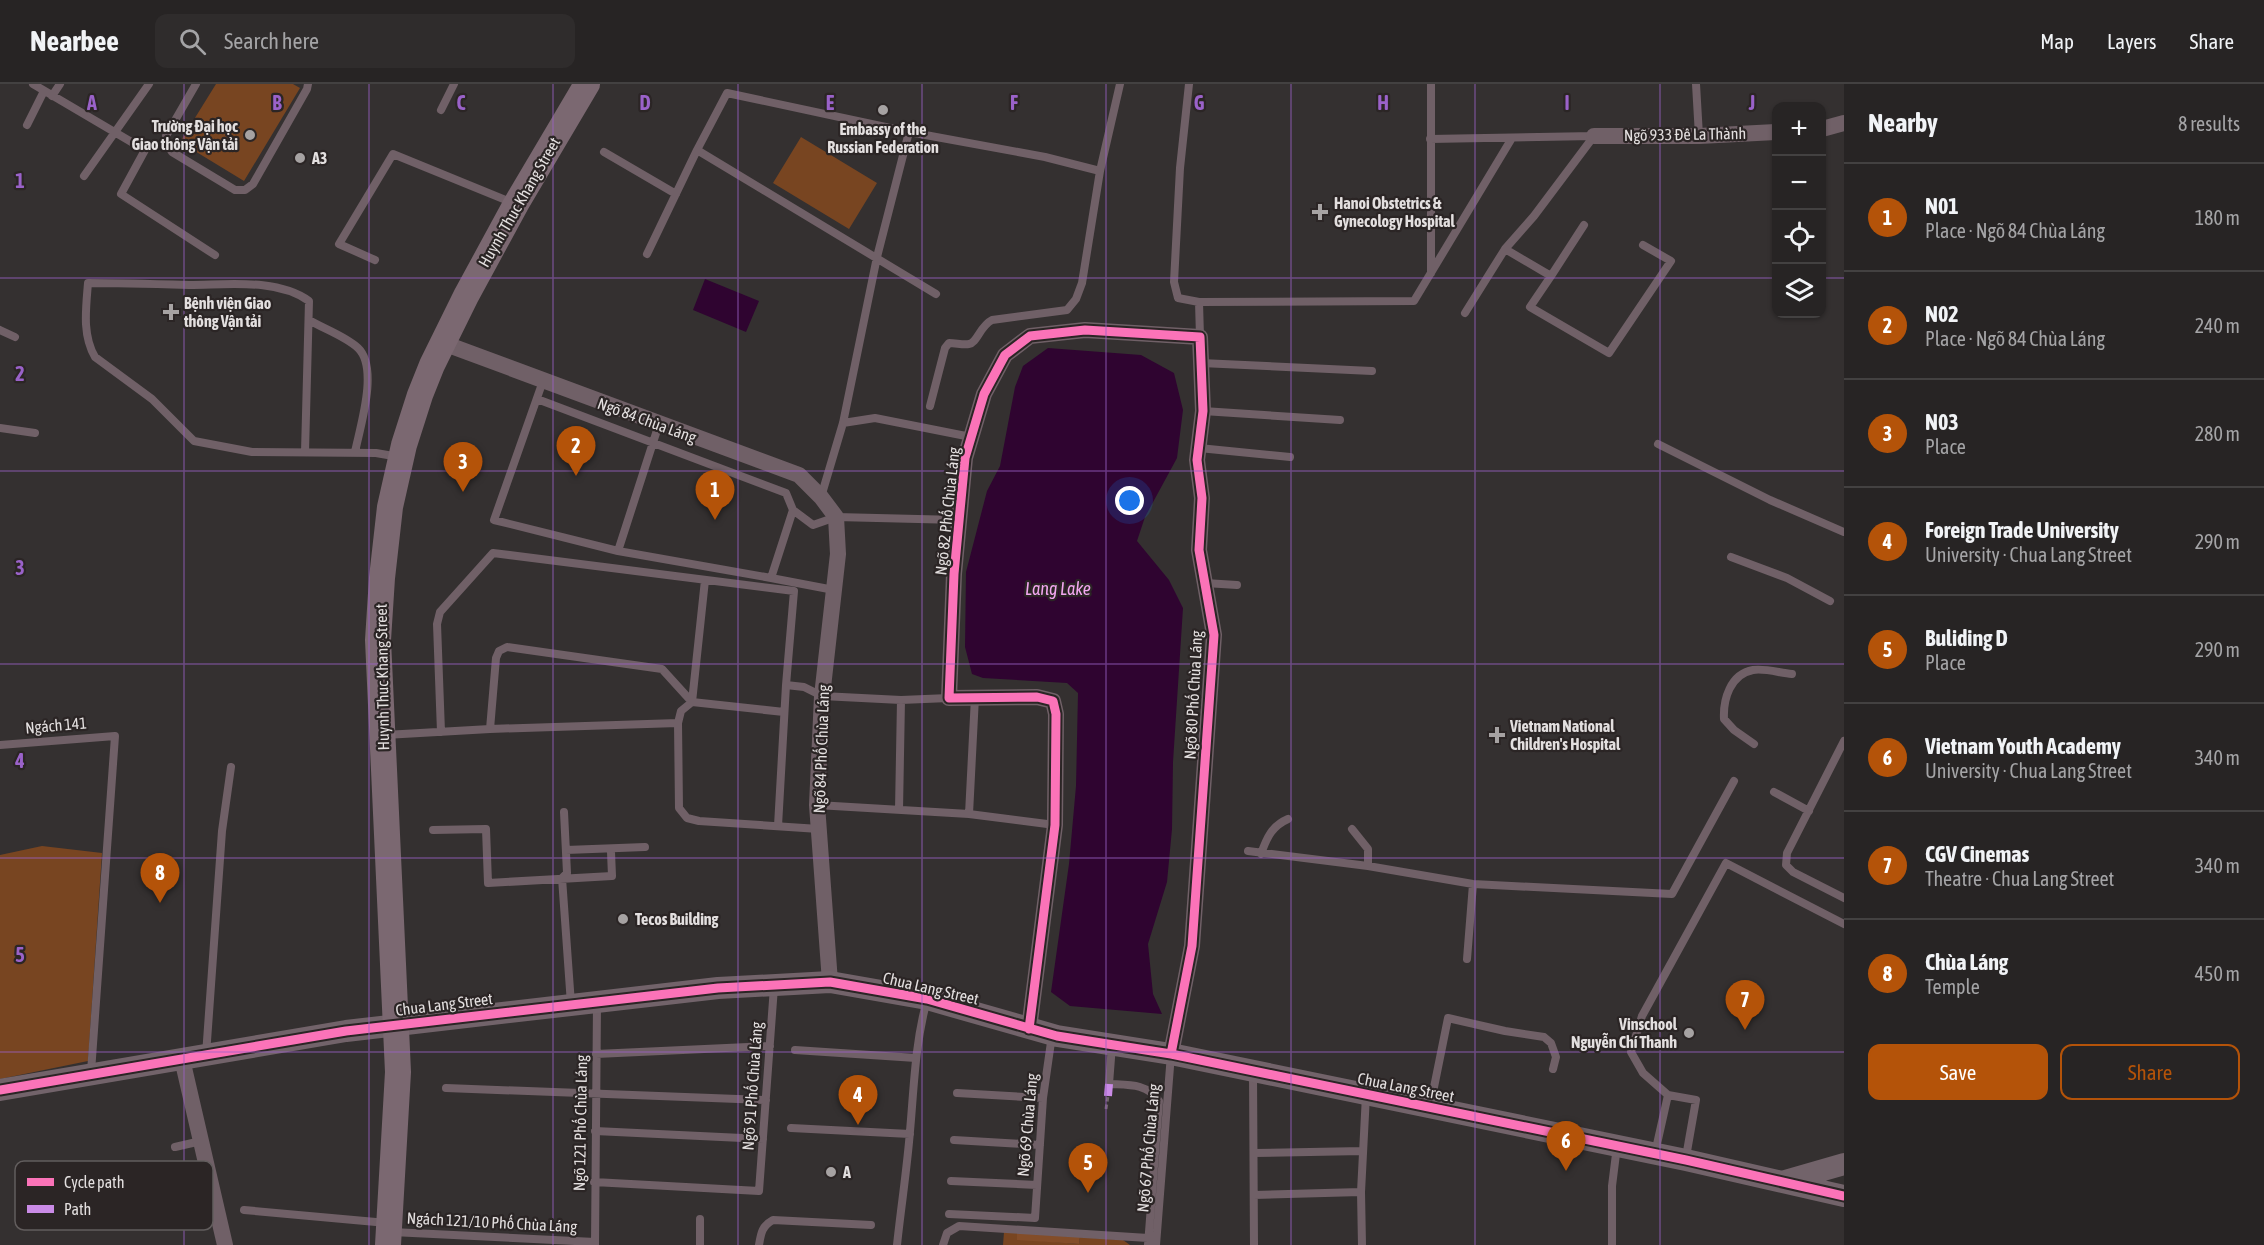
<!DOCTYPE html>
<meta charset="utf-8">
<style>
:root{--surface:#272424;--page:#2f2c2c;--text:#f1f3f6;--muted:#a4a4a6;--line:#434141;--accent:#b45309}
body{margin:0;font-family:"Asap Condensed",sans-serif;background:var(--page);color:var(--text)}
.controls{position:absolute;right:18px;top:18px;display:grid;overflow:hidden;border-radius:12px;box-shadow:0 2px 4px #0004}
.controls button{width:54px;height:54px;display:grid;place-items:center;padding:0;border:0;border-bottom:2px solid var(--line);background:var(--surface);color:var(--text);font:30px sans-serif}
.you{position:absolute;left:1130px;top:417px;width:21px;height:21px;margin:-15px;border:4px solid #fff;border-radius:50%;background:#1a73e8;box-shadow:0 0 0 9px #1a73e833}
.badge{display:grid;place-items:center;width:39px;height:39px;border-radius:50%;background:var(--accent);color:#fff;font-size:20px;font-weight:700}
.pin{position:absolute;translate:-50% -50px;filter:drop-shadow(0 2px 3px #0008)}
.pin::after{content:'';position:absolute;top:32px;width:21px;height:18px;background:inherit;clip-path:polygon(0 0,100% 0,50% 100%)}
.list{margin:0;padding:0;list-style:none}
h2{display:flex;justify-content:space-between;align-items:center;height:78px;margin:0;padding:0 24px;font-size:26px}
h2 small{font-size:20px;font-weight:400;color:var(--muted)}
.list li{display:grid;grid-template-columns:39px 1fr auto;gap:18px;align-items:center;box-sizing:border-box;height:108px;padding:0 24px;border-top:2px solid var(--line)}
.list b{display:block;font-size:22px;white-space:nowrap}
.list p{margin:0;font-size:20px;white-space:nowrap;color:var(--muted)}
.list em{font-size:20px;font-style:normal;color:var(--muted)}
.actions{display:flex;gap:12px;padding:18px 24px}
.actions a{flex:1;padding:14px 0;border:2px solid var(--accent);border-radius:12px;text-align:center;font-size:21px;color:var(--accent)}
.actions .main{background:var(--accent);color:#fff}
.icon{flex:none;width:33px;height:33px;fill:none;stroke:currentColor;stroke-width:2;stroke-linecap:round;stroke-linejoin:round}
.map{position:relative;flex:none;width:1844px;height:1161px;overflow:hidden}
header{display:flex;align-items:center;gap:36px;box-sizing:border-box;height:84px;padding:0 30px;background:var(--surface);border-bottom:2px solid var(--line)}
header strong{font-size:28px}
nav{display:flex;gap:33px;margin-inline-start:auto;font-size:21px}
.search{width:420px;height:54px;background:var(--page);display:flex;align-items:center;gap:15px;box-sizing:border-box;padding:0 21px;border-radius:12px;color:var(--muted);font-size:22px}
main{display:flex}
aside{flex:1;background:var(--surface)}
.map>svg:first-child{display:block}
.green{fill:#784521}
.forest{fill:#834d29}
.water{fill:#2f0430}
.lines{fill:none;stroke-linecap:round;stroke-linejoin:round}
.path{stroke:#70656a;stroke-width:3;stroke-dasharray:4.5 3;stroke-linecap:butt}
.lane{stroke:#706067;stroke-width:8}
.street{stroke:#706067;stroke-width:16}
.secondary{stroke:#72636a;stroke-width:22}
.primary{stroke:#7b6871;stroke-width:26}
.quiet{stroke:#ca8be6;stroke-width:8;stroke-dasharray:15 8;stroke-linecap:butt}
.cycleway-casing{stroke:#2b2525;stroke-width:13}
.cycleway{stroke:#fb73b8;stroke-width:9}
.grid{fill:none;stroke:#9a62c9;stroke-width:1.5;stroke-opacity:0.55}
.poi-dot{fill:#a6a2a2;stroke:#2b2525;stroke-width:2}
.labels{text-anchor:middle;stroke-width:4.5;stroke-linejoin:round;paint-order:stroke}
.poi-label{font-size:16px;font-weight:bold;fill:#e3dfdf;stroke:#2b2525;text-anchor:start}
.street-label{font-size:16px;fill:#e3dfdf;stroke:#2b2525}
.water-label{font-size:18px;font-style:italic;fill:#f3a7f1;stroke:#2b2525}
.key{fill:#2b2525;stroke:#625d5d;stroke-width:1.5}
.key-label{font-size:16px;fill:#e3dfdf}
.grid-label{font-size:20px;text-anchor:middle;font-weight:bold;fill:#9a62c9;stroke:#2b2525;stroke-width:4.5;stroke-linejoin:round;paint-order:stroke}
</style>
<header>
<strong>Nearbee</strong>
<div class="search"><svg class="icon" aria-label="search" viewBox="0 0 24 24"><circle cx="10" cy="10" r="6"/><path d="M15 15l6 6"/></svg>Search here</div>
<nav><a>Map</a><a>Layers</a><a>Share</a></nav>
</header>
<main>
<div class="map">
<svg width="1844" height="1161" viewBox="0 0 1844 1161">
<rect width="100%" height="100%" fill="#343030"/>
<path class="green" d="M216,0H293L300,4L244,97L180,58Z
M801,53L877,99L849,145L773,99Z
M42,762L102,769L88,977L0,995V771Z
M1004,1148L1017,1149V1155L1079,1160L1080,1153L1123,1156L1130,1161H1003Z"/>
<path class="forest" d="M1017,1149L1080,1153L1079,1160L1017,1156Z"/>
<path class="water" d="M705,195L759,217L746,248L693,226Z
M1048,264L1141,271L1174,289L1183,326L1177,374L1145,433L1137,457L1169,496L1183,524L1173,678L1172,745L1167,798L1148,860L1153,910L1162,930L1070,922L1051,908L1069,780L1076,702L1078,609L1067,599L983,594L972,590L965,563L966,488L987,407L1000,382L1015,303L1023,282Z"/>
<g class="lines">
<path class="path" d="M1106,1025L1108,1012"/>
<path class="lane" d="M33,0L145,66L121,110L215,171
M196,0L166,52L167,61L172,68L235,106H245L253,100L307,5L308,0
M1189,0L1180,84L1174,198L1178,214L1199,218L1414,217L1512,54
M1696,0L1699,52
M52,12L60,0
M441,26L454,0
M27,41L44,7
M1594,52L1534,132L1505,165L1551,192L1530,223L1609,269L1671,177L1643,161
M1430,55L1594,52
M604,68L676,110
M84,92L149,0
M647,170L697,66
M375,176L339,160L393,70L513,119
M1431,189V0
M1551,192L1584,141
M936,210L697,66L727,9L909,48L1045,73L1100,87
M1199,218L1200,253
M1465,229L1505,165
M309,236C324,245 345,252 358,264C379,284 360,343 355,368
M0,246L15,253
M1201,279L1372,287
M543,297L494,436L618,467L771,494L793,426
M537,315L786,409L793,426L813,441L836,433L959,436
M930,322L945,264L949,259C956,259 963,261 969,260C977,259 980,242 992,236L1067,226L1076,215L1082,199L1100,87L1120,0
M1203,327L1340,336
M843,339L875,334L971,353
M0,344L35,349
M1658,360L1770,416L1844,448
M1199,364L1290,373
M305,368L309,217C277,194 227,201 189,201C155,200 121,199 88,199C86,224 82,251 95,273L152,315L194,357L252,368L376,369L399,373
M821,413L843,339L877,173L909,48
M618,467L659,340
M1731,473L1787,494L1830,517
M771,494L834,506
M1205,499L1237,501
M786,601L804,603L822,612L901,616L949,614
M692,618L705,496
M784,628L692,618L681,627L678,639L679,724L687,734L699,737L819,745
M490,645L496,574L499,567L507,563L662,585L692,618
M441,648L437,540L440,528L493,469L794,507L786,601L778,742
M385,651L490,645L678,639
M1844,657L1787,769L1786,781L1793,788L1844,814
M1754,660L1734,646L1724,635C1723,616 1730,590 1753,586C1765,584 1780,589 1792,590
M0,661L115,652L91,988
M1774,708L1809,727
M817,721L969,730L1055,741
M899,726L901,616
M564,728L567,789L562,794L571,920
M969,730L975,613
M1352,745L1368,765V782
M433,746L486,745L488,799L612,792L611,768
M566,766L645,763
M1248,767L1368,782L1473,800L1672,810L1734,697
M1261,770C1267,753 1272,742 1288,735
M1467,875L1473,800
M1112,961L1109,1000C1128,1001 1147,999 1159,1017L1148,1161
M795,966L916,974
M596,970L770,962
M206,971L222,747L231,683
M1253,988L1254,1161
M446,1004L766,1016
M957,1009L1043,1014
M1430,1023L1448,934L1505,947L1544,953L1551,959L1556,973L1553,985
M791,1044L910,1050
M595,1047L763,1055
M954,1056L1040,1061
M175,1063L201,1057
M1254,1069L1363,1067
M1655,1069L1668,1011
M1686,1073L1696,1016L1668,1011L1643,989L1631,968L1642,932L1726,779L1844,840
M951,1097L1037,1101
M594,1098L759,1107L774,903
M1254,1111L1361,1108
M244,1126L387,1139
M949,1130L1035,1134L1043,1014L1052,951
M700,1135V1161
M392,1148L595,1158
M595,1161L597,920
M759,1161C761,1149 762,1142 773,1136L871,1141
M897,1161C901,1123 907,1085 910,1047C914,1003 915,959 927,916
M943,1161L947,1149L959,1142L1148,1154
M1156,1161L1171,970
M1362,1161L1361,1108L1366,1011
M1612,1161V1102L1617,1062"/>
<path class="street" d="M1822,45L1844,39
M1594,52H1699L1776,48
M443,259L799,391L821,413L836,433L838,470L822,612L817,721L830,898
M1029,945L1055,741L1056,630L1053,617L1037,613L949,614L954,490L965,374L984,310L1005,271L1030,252L1085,246L1200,253L1203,327L1197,376L1202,414L1199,466L1214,551L1192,862L1171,970
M182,975L225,1161"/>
<path class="secondary" d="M0,1006L346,947L718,904L830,898L927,915L1057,952L1171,970L1686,1076L1844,1112
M1785,1097L1844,1080"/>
<path class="primary" d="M388,1161L398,988L378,556L382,494L390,423L404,361L420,311L432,281L466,212L516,120L587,0"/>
<path class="quiet" d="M1108,1012L1109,1000"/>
<g class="cycleway-casing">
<path id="cycleway" d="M1029,945L1055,741L1056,630L1053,617L1037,613L949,614L954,490L965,374L984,310L1005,271L1030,252L1085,246L1200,253L1203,327L1197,376L1202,414L1199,466L1214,551L1192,862L1171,970
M0,1006L346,947L718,904L830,898L927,915L1057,952L1171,970L1686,1076L1844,1112"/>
</g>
<use href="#cycleway" class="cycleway"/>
</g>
<path class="grid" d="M184,0V1161M369,0V1161M553,0V1161M738,0V1161M922,0V1161M1106,0V1161M1291,0V1161M1475,0V1161M1660,0V1161M0,194H1776M1822,194H1844M0,387H1844M0,580H1844M0,774H1844M0,968H1844"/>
<g class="poi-dot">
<circle cx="883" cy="26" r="6"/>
<circle cx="250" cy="51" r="6"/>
<circle cx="300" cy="74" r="6"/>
<path d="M1317 119h6v6h6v6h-6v6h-6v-6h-6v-6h6z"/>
<path d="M168 219h6v6h6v6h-6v6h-6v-6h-6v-6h6z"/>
<path d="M1494 642h6v6h6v6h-6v6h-6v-6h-6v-6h6z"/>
<circle cx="623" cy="835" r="6"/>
<circle cx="1689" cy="949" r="6"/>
<circle cx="831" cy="1088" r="6"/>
</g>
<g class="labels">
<g class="poi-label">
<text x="238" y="48" text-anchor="end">Trường Đại học<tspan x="238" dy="18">Giao thông Vận tải</tspan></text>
<text x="883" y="51" text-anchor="middle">Embassy of the<tspan x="883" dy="18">Russian Federation</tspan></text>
<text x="312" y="80">A3</text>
<text x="1334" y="125">Hanoi Obstetrics &amp;<tspan x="1334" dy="18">Gynecology Hospital</tspan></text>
<text x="184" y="225">Bệnh viện Giao<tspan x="184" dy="18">thông Vận tải</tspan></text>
<text x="1510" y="648">Vietnam National<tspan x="1510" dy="18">Children's Hospital</tspan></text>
<text x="635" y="841">Tecos Building</text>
<text x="1677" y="946" text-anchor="end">Vinschool<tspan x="1677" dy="18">Nguyễn Chí Thanh</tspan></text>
<text x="843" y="1094">A</text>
</g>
<g class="street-label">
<text transform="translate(1685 50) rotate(-1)" y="6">Ngõ 933 Đê La Thành</text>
<text transform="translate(519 118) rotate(-60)" y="6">Huynh Thuc Khang Street</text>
<text transform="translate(647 336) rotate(20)" y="6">Ngõ 84 Chùa Láng</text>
<text transform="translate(947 427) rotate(-84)" y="6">Ngõ 82 Phố Chùa Láng</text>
<text transform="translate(382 593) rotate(-91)" y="6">Huynh Thuc Khang Street</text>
<text transform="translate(1193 611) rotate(-87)" y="6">Ngõ 80 Phố Chùa Láng</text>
<text transform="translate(56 641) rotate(-5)" y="6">Ngách 141</text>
<text transform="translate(821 665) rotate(-88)" y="6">Ngõ 84 Phố Chùa Láng</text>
<text transform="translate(931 904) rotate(13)" y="6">Chua Lang Street</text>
<text transform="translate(444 920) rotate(-7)" y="6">Chua Lang Street</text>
<text transform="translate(752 1002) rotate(-86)" y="6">Ngõ 91 Phố Chùa Láng</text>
<text transform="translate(1406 1003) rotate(11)" y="6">Chua Lang Street</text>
<text transform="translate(580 1039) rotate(-89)" y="6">Ngõ 121 Phố Chùa Láng</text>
<text transform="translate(1027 1041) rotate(-85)" y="6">Ngõ 69 Chùa Láng</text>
<text transform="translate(1148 1064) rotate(-85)" y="6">Ngõ 67 Phố Chùa Láng</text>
<text transform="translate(492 1138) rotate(3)" y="6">Ngách 121/10 Phố Chùa Láng</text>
</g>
<g class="water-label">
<text x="1058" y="511">Lang Lake</text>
</g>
</g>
<rect x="15" y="1077" width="198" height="69" rx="9" class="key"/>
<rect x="27" y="1094" width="27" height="8" fill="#fb73b8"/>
<rect x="27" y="1121" width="27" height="8" fill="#ca8be6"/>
<g class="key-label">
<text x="64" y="1104">Cycle path</text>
<text x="64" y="1131">Path</text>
</g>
<g class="grid-label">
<text x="92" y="26">A</text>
<text x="277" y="26">B</text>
<text x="461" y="26">C</text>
<text x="645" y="26">D</text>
<text x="830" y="26">E</text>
<text x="1014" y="26">F</text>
<text x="1199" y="26">G</text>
<text x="1383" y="26">H</text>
<text x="1567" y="26">I</text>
<text x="1752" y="26">J</text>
<text x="20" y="104">1</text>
<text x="20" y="297">2</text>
<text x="20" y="491">3</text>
<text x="20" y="684">4</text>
<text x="20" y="878">5</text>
</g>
</svg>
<div class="controls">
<button>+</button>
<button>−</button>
<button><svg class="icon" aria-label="locate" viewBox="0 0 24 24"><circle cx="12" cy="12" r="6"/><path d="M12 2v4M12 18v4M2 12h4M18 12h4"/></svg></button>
<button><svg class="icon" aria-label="layers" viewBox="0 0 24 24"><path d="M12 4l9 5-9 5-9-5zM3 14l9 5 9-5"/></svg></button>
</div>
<div class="you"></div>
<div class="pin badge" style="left:715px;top:436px">1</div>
<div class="pin badge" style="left:576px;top:392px">2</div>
<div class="pin badge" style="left:463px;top:408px">3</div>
<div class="pin badge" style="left:858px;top:1041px">4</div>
<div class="pin badge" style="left:1088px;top:1109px">5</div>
<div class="pin badge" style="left:1566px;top:1087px">6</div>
<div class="pin badge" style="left:1745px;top:946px">7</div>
<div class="pin badge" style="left:160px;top:819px">8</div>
</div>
<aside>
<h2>Nearby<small>8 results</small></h2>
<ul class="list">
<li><span class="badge">1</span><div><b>N01</b><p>Place · Ngõ 84 Chùa Láng</p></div><em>180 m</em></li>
<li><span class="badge">2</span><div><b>N02</b><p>Place · Ngõ 84 Chùa Láng</p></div><em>240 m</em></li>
<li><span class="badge">3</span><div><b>N03</b><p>Place</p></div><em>280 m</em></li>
<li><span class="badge">4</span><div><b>Foreign Trade University</b><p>University · Chua Lang Street</p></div><em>290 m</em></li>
<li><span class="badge">5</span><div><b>Buliding D</b><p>Place</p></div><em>290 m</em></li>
<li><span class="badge">6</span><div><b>Vietnam Youth Academy</b><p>University · Chua Lang Street</p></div><em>340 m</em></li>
<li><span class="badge">7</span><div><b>CGV Cinemas</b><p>Theatre · Chua Lang Street</p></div><em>340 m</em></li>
<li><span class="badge">8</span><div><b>Chùa Láng</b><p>Temple</p></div><em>450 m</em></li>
</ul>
<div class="actions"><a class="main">Save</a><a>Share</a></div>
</aside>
</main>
